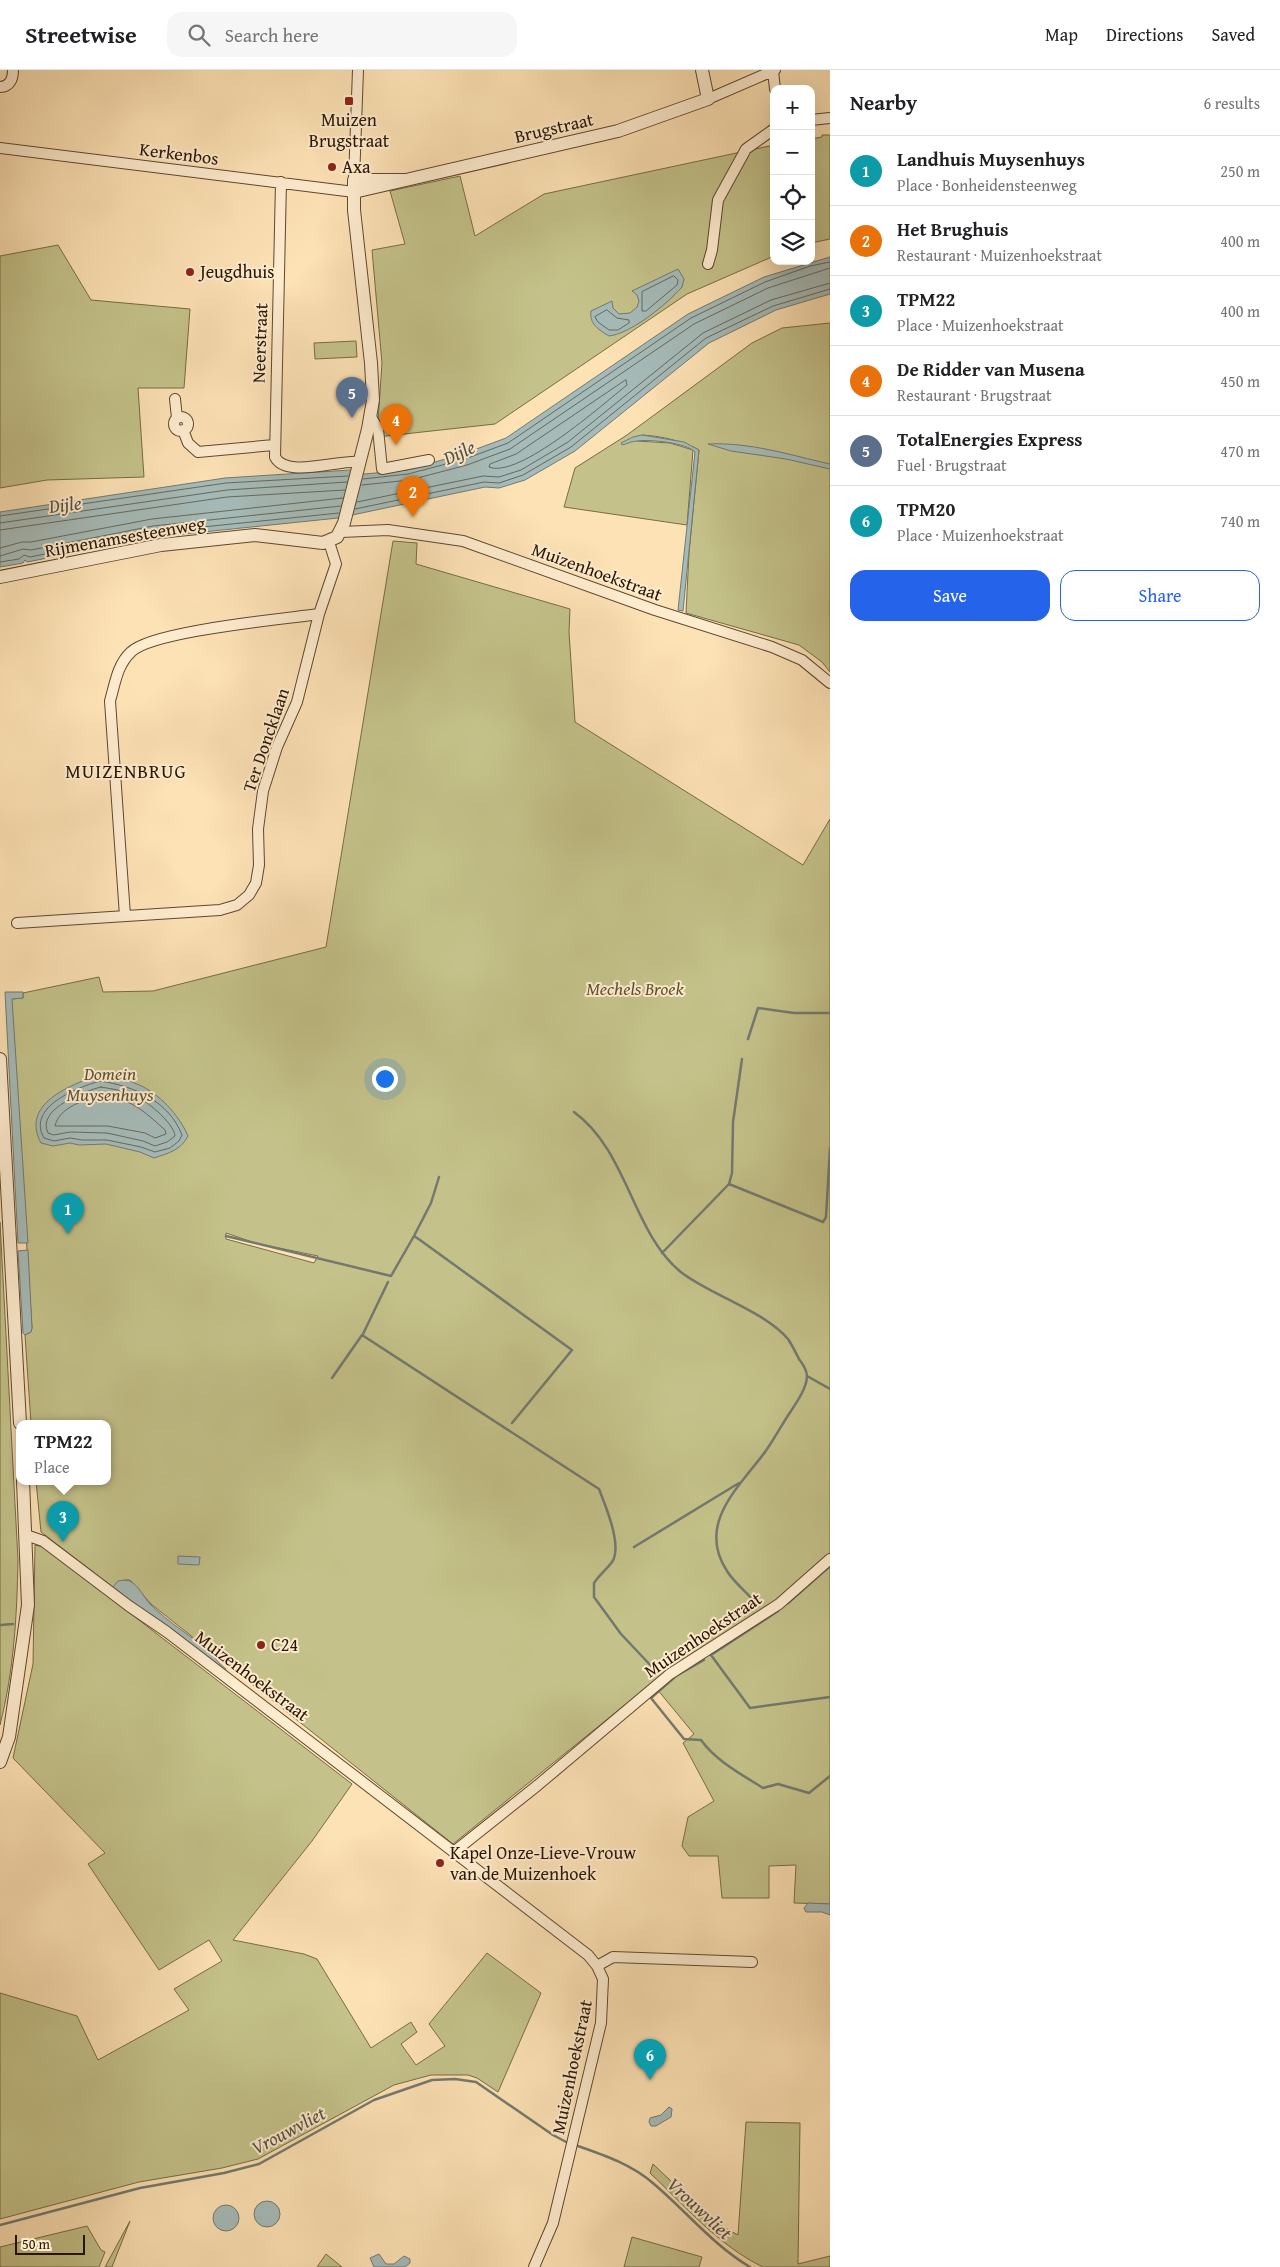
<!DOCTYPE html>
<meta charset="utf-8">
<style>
:root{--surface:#fff;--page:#f6f6f6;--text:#202124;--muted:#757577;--line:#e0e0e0;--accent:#2563eb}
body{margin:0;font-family:"Gentium Book Plus",serif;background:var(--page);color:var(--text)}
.controls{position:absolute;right:15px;top:15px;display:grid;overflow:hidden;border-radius:10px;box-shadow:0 5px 20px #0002}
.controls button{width:45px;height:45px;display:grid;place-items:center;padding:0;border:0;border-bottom:1px solid var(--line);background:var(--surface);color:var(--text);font:25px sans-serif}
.scale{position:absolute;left:15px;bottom:12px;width:70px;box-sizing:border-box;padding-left:5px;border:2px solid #291500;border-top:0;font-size:14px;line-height:18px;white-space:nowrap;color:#291500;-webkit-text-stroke:4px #feeccf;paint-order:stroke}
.you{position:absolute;left:384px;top:1008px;width:18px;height:18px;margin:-12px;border:4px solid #fff;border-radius:50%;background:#1a73e8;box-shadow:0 0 0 8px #1a73e833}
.badge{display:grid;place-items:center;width:32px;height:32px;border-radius:50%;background:var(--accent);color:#fff;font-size:16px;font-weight:700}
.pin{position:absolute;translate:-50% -41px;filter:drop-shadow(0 1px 2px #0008)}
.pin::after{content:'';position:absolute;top:26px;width:18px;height:15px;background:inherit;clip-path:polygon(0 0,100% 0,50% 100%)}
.popup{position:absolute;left:16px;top:1350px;width:95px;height:65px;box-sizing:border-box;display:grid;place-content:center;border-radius:10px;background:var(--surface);filter:drop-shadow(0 1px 4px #0005);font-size:16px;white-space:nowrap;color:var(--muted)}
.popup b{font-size:19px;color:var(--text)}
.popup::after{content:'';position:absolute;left:50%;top:100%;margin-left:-10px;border:10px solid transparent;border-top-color:var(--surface)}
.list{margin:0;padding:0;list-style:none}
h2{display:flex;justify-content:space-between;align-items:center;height:65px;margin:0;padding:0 20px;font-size:21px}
h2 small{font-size:16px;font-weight:400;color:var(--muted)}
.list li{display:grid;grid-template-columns:32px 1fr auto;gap:15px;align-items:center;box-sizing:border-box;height:70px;padding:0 20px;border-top:1px solid var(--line)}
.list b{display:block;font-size:19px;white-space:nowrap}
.list p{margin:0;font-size:16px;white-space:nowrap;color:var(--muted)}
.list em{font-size:16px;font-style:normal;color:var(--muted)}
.actions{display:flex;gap:10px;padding:15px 20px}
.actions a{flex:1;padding:11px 0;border:1px solid var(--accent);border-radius:15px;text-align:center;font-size:18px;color:var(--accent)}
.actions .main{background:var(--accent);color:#fff}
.icon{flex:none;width:28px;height:28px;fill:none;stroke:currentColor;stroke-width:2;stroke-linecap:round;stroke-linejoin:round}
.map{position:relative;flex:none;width:830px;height:2197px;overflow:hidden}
header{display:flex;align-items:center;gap:30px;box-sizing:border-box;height:70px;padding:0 25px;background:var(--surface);border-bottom:1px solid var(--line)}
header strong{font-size:24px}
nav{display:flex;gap:28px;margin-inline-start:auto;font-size:18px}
.search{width:350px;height:45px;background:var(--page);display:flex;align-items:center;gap:12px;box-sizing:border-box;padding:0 18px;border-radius:15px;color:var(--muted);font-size:19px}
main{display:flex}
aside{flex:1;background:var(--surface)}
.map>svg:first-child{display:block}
.green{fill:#c4c28a;stroke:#766c45;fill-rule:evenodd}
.water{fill:#a5bbb9;stroke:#73796f}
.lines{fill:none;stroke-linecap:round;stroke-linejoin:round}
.shore{stroke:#67685c;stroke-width:1}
.stream{stroke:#73796f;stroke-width:2.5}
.minor-casing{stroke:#5e482d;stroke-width:12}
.tertiary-casing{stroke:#5e482d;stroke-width:14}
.minor{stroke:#feeccf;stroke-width:10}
.tertiary{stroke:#feeccf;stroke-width:12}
.poi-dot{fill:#8f2418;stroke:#feeccf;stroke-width:2}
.labels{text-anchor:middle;stroke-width:4;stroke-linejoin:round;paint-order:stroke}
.poi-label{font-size:18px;fill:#291500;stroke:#feeccf;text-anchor:start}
.street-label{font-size:18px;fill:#291500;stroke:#feeccf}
.park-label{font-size:18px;font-style:italic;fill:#5f5230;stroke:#feeccf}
.water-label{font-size:19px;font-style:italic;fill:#544f41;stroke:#feeccf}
.neighbourhood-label{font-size:19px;letter-spacing:1px;fill:#291500;stroke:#feeccf}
</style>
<header>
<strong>Streetwise</strong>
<div class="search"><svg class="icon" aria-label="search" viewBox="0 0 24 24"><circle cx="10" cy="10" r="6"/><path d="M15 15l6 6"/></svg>Search here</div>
<nav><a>Map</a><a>Directions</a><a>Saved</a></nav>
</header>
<main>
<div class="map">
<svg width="830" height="2197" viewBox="0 0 830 2197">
<rect width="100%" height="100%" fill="#fde2b5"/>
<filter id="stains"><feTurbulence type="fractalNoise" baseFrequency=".004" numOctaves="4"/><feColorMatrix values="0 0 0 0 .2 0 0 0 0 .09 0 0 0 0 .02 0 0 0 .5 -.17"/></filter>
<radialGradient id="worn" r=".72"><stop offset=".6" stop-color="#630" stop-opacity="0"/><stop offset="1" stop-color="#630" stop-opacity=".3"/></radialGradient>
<path class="green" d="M822,65H830V169L811,173V69L822,67Z
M774,75V186L687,224L495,354L377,367L382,293L372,180L405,174L390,121L460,106L475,166L544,124Z
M58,175L91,230L190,239L184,318H138L144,407L47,410L0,418V186Z
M830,253V602L822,592L799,575L686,543L689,483L699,380C682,371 662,366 642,365L637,371L670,373L693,380L687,455L564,437L575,398L627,365L752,273L782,258Z
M356,271L357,287L315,289L314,273Z
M393,471L417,473L416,494L570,539L569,562L575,652L803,795L830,749V1834L794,1833L796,1795L769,1796V1828H722L718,1786H689L682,1776L688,1747L714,1731L683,1673L694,1664L652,1613L453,1774L151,1534L130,1510H125L113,1517L41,1462L36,1411H107V1353H31L25,1265L31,1262L32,1258L11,929L23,928V923L99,907L103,922L153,921L326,877ZM226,1163L255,1173L318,1186L314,1193L226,1169Z
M0,1152L18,1490C17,1545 14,1600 0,1655Z
M35,1475L44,1477L352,1714L312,1771L233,1870L304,1884L317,1889L371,1978L411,1952L417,1962L401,1974L416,1995L445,1976L429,1954L487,1883L541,1923L498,2022L477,2008L468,2005H431L394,2015L258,2089L222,2098L139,2112L0,2149V1923L77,1946L98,1990L189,1940L174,1919L222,1891L209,1870L159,1900L88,1794L105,1783L13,1688L33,1594Z
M746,2052L800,2053L798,2194L830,2186V2197H763C719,2176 685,2136 650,2103L653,2094L714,2152L738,2165Z
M130,2151L112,2197H105Z
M87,2156L101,2180L105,2182L99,2197H0V2177Z
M632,2167L702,2187L699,2197H624Z
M326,2184L342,2197H317Z"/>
<path class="water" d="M830,187V224L776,240L709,273L575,381L525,410L499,418L485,417L338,448L155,467L27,492L25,490L23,493L0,497V442L225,408L350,400L365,404L407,400L463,384L506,368L688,244L764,207Z
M678,199L684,209L682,217C666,235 632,263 609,266C599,260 589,254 591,241L612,231L613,238L619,244L630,243L637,237L639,231L637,225L632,221Z
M642,365L684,372L699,380L683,541L678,540L695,382C687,373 650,369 637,371C632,371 627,374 622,375L621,373L633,367Z
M708,374C750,372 790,385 830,394V399L786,389L731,381Z
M5,922H23V928L12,929L28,1173H18Z
M99,1005C112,1007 126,1009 137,1014C159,1023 179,1045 188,1066C181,1080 169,1083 154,1088L140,1082L106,1074L79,1075L70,1073L53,1076L41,1073C20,1034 70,1015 99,1005Z
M28,1180L32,1258L31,1262L25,1265L23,1263L18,1181Z
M178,1486L200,1487L199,1495L178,1494Z
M125,1510C137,1511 142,1525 150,1534C168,1552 192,1567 212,1583L218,1592L226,1599L224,1602L113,1517L118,1511Z
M808,1833L830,1834V1845L822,1842H806L804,1838Z
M669,2037L672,2039L671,2047L656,2056H651L649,2052L650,2048L661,2045Z
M254 2144a13 13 0 1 1 26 0a13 13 0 1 1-26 0Z
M213 2148a13 13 0 1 1 26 0a13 13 0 1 1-26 0Z
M379,2184L386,2194H394L404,2186L410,2189V2193L405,2197H374L370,2188Z"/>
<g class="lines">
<path class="shore" d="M674,206L678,210L677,215L646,241H642V222Z
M607,240L617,248L629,250V253L618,260H609L598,252L595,247Z
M626,310L627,315C603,334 519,409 489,397L490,394L516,384Z
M363,409L408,404L465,389L508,373L691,248L765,212L810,196L830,192
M362,415L410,410L467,395L510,379L694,254L768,218L830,198
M357,432L483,406L499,407L521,400L568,372L703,263L771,230L830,213
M355,439L484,412L499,413L523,405L571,377L706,268L773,236L830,219
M0,446L226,413L348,406
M0,453L227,420L347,412
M0,460L227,427L345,420
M0,478L22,472H31L152,449L343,428
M0,486L23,479L31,480L153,456L341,436
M0,492L19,489L24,485L30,487L154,462L339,443
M100,1011C134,1016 169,1031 182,1065L179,1071L170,1078L155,1082L141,1077L107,1070H82L70,1068L54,1071L44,1068C26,1037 78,1017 100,1011Z
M101,1017C111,1019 122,1020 132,1024C145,1029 174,1053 175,1066L167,1072L155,1076L143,1071L107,1063L70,1062L54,1065L48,1063C36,1039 85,1021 101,1017Z
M101,1025C131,1029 143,1040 165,1060L166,1064L155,1068L145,1063L108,1056H55C59,1037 85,1030 101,1025Z"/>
<path class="stream" d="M748,969L758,938L794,943H830
M574,1042C628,1081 633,1165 682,1203C713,1226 764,1241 788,1269C792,1275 796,1283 799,1289C802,1293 807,1300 807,1306C807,1319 794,1336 787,1347C780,1358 773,1371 765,1382C739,1417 696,1454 727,1501C733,1511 744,1520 752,1529
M729,1114L732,1103L733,1052L742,989
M226,1166L391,1206L414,1166L420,1170L572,1280L512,1353
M414,1166L431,1133L439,1107
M662,1183L729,1114L823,1152L826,1147L830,1078
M363,1264L388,1212
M807,1306L830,1319
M332,1308L362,1265L599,1419C605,1435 623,1476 612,1492C607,1499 599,1505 594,1513V1527L621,1564L654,1599
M634,1477L739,1413
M788,1533L830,1496
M778,1541L711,1585L750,1638L830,1627
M0,1555L13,1554
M704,1590L676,1606L651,1628L684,1669L701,1670C716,1691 741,1704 763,1718L778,1714L809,1723L830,1706
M575,2075C604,2085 631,2094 654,2114C687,2142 713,2175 750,2197
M0,2155L140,2118L224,2103L259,2094L374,2030L432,2010L455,2009L476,2012L553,2065L570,2074"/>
<g class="minor-casing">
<path id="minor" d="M773,1L775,19
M0,17C10,17 13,9 13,0
M708,29L775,0
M811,50L830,48
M0,78L354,122
M354,110L358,0
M281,112L275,387C286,409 340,389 360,392
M708,194L712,180L718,130L746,79L774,59
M175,329L177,348
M371,347L378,359L382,399L429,390
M174 354a7 7 0 1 1 14 0a7 7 0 1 1-14 0Z
M183,360L188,373L198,382L274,375
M341,462L388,460L463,471L655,540L772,577L802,590L830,613
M125,846L110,631C115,614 117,595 131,582C152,561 284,549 319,544
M17,853L220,840L237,835L249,825L256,813L259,795L258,759L263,721L277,677L297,632L319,544L336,494L329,472
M26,1465L43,1471L129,1536L167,1562L588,1885L597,1896L603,1909L601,1953L553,2153L534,2197
M455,1781L538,1715L670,1604L779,1534L830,1489
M597,1896L613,1887L752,1892"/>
</g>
<g class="tertiary-casing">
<path id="tertiary" d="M354,122L618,61L708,29L702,0
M0,507L161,475L255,465L323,473L337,467L344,453L368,359L373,330L371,293L354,140V110H404
M0,989L20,1353
M0,1692L9,1667L28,1535L23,1411"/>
</g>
<use href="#minor" class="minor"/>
<use href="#tertiary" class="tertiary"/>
</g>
<g class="poi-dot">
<rect x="344" y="26" width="10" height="10" rx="2.5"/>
<circle cx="332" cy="97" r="5"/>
<circle cx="190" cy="202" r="5"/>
<circle cx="261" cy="1575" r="5"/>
<circle cx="440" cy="1793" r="5"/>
</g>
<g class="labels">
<g class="poi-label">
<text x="349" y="56" text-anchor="middle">Muizen<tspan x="349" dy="21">Brugstraat</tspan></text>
<text x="342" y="103">Axa</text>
<text x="200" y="208">Jeugdhuis</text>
<text x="271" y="1581">C24</text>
<text x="450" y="1789">Kapel Onze-Lieve-Vrouw<tspan x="450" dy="21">van de Muizenhoek</tspan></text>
</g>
<g class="street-label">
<text transform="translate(554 58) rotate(-13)" y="6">Brugstraat</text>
<text transform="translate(179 84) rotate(7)" y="6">Kerkenbos</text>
<text transform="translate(260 273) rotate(-88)" y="6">Neerstraat</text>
<text transform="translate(125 467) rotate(-10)" y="6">Rijmenamsesteenweg</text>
<text transform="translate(597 502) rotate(20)" y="6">Muizenhoekstraat</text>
<text transform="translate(266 670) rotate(-71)" y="6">Ter Doncklaan</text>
<text transform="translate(703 1565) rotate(-34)" y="6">Muizenhoekstraat</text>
<text transform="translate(252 1606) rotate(37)" y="6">Muizenhoekstraat</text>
<text transform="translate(572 1997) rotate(-78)" y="6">Muizenhoekstraat</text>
</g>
<g class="park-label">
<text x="635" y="925">Mechels Broek</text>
<text x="110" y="1010">Domein<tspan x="110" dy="21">Muysenhuys</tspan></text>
</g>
<g class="water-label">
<text transform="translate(459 382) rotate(-25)" y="7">Dijle</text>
<text transform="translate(65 434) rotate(-7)" y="7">Dijle</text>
<text transform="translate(288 2060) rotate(-28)" y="7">Vrouwvliet</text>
<text transform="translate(700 2138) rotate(43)" y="7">Vrouwvliet</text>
</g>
<g class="neighbourhood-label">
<text x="126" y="708">MUIZENBRUG</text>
</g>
</g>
<rect width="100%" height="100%" filter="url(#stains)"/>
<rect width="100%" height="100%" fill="url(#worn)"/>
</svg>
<div class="controls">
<button>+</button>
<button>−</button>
<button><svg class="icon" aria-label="locate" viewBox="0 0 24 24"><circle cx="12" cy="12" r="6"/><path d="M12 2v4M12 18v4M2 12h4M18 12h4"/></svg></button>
<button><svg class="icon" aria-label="layers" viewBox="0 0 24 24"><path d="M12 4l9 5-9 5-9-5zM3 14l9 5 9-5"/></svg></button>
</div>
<div class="scale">50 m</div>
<div class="you"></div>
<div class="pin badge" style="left:68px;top:1164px;background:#0f9aa8">1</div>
<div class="pin badge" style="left:413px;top:447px;background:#e8710a">2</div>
<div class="pin badge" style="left:63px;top:1472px;background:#0f9aa8">3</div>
<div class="popup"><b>TPM22</b>Place</div>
<div class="pin badge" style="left:396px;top:375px;background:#e8710a">4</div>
<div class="pin badge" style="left:352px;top:348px;background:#5c6f8a">5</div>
<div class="pin badge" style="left:650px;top:2010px;background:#0f9aa8">6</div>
</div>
<aside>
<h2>Nearby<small>6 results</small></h2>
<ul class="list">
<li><span class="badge" style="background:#0f9aa8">1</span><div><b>Landhuis Muysenhuys</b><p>Place · Bonheidensteenweg</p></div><em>250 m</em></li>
<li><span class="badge" style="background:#e8710a">2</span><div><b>Het Brughuis</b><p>Restaurant · Muizenhoekstraat</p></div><em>400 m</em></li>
<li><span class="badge" style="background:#0f9aa8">3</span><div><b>TPM22</b><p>Place · Muizenhoekstraat</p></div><em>400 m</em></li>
<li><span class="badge" style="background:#e8710a">4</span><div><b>De Ridder van Musena</b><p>Restaurant · Brugstraat</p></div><em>450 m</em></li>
<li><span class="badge" style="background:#5c6f8a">5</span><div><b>TotalEnergies Express</b><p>Fuel · Brugstraat</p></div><em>470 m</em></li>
<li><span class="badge" style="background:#0f9aa8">6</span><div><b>TPM20</b><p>Place · Muizenhoekstraat</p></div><em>740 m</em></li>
</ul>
<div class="actions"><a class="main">Save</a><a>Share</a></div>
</aside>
</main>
